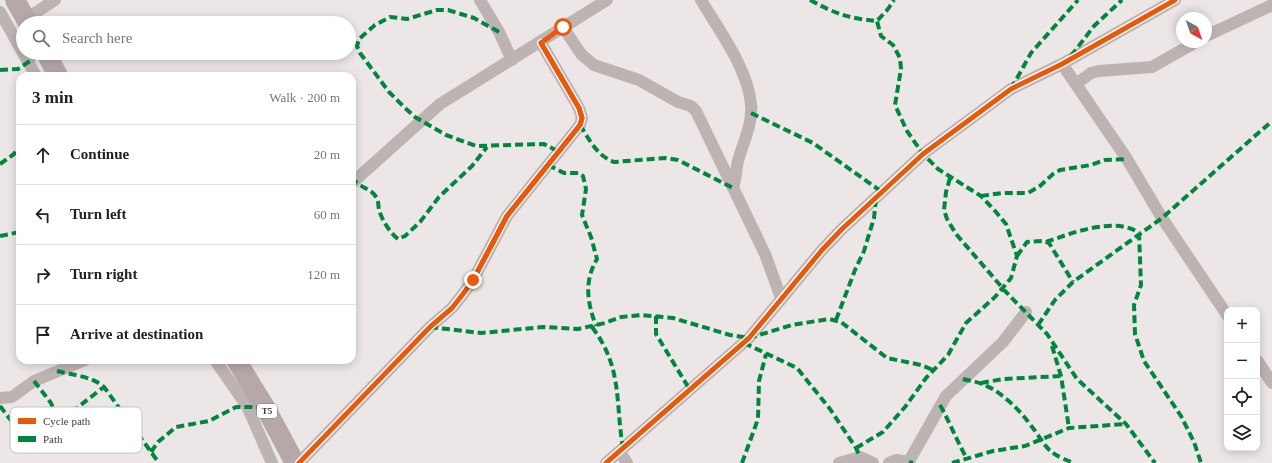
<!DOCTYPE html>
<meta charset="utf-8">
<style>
:root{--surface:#fff;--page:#f6f6f6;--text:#222;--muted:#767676;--line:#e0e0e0}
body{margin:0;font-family:Georgia,serif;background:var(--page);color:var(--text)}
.controls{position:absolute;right:12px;bottom:12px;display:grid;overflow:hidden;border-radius:8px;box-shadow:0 2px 10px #0003}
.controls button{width:36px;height:36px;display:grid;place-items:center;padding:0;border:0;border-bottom:1px solid var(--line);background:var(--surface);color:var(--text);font:20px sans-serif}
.compass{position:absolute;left:1176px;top:12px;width:36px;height:36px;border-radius:50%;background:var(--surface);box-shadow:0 2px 10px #0003;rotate:140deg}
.stop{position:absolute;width:12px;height:12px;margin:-9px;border:3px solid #ea580c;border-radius:50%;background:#fff}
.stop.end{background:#ea580c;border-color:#fff;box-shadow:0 1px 4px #0008}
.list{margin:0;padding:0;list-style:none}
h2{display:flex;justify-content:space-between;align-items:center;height:52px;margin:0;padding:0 16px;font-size:17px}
h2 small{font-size:13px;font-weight:400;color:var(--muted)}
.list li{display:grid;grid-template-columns:26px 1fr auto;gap:12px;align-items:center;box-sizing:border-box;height:60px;padding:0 16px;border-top:1px solid var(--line)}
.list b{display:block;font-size:15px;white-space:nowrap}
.list em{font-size:13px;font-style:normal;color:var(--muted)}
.icon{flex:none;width:22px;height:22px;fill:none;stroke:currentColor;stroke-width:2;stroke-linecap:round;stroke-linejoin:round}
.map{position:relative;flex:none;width:1272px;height:463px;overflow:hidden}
.search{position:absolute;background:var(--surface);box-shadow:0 2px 10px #0003;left:16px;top:16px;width:340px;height:44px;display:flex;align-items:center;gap:10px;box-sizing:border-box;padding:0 14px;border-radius:22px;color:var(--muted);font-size:15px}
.panel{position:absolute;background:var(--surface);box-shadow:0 2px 10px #0003;left:16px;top:72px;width:340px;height:292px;border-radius:12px}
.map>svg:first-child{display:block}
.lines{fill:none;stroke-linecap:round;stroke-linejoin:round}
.minor{stroke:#beb3b3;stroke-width:12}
.trunk{stroke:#b6a8a8;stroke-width:20}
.quiet{stroke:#00873e;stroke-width:4;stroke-dasharray:8 4;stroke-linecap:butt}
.cycleway-casing{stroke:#fff;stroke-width:8}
.cycleway{stroke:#e8590c;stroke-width:5}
.route{stroke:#ea580c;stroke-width:5}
.labels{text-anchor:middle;stroke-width:3;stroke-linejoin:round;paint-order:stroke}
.shield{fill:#fff;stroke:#797575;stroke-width:1}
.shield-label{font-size:9px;font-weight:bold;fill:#3f3a3a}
.key{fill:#fff;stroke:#c5c4c4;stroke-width:1}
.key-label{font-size:11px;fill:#3f3a3a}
</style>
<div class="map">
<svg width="1272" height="463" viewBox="0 0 1272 463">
<rect width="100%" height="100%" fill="#ece6e6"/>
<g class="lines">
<path class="minor" d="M480,0L499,32L512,60
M701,0C719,30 748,69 751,104C753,123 743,143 738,161C736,170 736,179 733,188
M0,12L36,76
M26,19L55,0
M563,27L581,54L594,65L639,80L678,102L691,106L696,111L765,254L781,298
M1206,36L1272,5
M1062,64L1127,159L1162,218L1227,315
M1076,84L1091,73L1099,71L1152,67L1196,42
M352,183L440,104L607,0
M215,360L247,406L272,463
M1257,360L1272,383
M0,398L12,397L34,381L85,360
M620,452L627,463
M299,463L430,327L452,308L463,294L473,280L507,216L580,125L582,118L579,108L541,43
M606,463L749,338L822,250L842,229L923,154L1011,89L1062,64L1175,0
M839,463L860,457L873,463
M889,463L896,460L908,462
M908,463L946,396L1003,342L1026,312"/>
<path class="trunk" d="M15,0L28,23
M46,53L58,76
M236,360L265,407L295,463"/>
<path class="quiet" d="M810,0C836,14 847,18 877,21L888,9L894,0
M499,32L474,18L448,10H437L407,19L390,17L375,25L359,39L357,46L360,53L389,92L404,107L415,117L446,135L476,146L544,144L559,152
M1071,56L1094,26L1122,0
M0,70L18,69L42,53
M1011,89L1031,53L1078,0
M751,113L813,143L882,192
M580,125C589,139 597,156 614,162L665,158L678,160L733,188
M0,164L14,154L20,146
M548,165L564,173H579L583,176L586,189L582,215L591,237L597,259C584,281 587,302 596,326
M352,177C357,187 371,188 376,197C379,202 378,205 379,210C382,220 390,233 398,239L405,236L420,222L439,197L472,166L487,147
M950,178L946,192L944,210L947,219L956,234L1006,292L1047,334L1077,379L1126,424L1155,463
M981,196L1002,193H1028L1040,186L1053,174L1060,170L1091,165L1105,160L1127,159
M0,236L20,232
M1046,242C1072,233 1115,216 1139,233L1141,285L1134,305L1135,334L1144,361L1181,416L1194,442L1201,463
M1017,256L1027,242L1043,241L1049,243L1073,282
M656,316V334L690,390
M836,320L855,270L864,251L874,218L876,198
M1038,325L1055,300L1073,282L1162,218L1272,121
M430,327L481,333L543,327L578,329L605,323L621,317L642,315L673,318L730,335L749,338L792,325L829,319L841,322L887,358L921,365L933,370
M592,327C623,368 615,402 623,448
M744,343L797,368L830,409L856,448L860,457
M1052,346L1061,376L1069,428
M57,371C72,375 92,376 104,387L159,463
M963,379C969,381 976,381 982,384C999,390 1018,408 1029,423C1048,446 1042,451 1074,463
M34,381L51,403L58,421
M981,383L1003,379L1061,376
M940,405C950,423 957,441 967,459
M0,406L22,435L28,440C47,434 86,400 104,387
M856,448L883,432L905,407L926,378L948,355L966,323L995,297L1011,278L1017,256L1006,224L996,212L981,196L938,169L923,154L907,131L895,105L901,69L900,58L893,45L881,36L877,21
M151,452L158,442L176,427L209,421L236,407H265
M909,462L913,463
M742,463L758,419L759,381L766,354
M952,463L993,451L1025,446L1069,428L1126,424"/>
<g class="cycleway-casing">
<path id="cycleway" d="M299,463L430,327L452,308L463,294L473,280L507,216L580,125L582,118L579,108L541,43
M606,463L749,338L822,250L842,229L923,154L1011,89L1062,64L1175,0"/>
</g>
<use href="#cycleway" class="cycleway"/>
</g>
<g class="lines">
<path class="route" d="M473,280L507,216L580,125L582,118L579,108L541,43L563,27"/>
</g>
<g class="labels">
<rect class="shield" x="257" y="404" width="20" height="14" rx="3"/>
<g class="shield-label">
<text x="267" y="414">T5</text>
</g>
</g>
<rect x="10" y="407" width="132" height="46" rx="6" class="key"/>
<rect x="18" y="418" width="18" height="6" fill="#e8590c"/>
<rect x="18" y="436" width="18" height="6" fill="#00873e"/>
<g class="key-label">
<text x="43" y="425">Cycle path</text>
<text x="43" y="443">Path</text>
</g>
</svg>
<div class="controls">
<button>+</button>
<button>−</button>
<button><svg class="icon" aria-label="locate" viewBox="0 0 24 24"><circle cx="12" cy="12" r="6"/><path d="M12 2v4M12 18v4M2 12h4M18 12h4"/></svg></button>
<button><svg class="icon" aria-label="layers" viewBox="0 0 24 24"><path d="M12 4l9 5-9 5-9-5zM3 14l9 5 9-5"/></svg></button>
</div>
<svg class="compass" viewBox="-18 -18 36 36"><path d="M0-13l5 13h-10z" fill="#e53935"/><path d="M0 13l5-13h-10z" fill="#767676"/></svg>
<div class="stop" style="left:563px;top:27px"></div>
<div class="stop end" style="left:473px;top:280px"></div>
<div class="search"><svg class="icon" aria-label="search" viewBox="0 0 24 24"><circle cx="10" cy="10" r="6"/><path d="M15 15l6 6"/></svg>Search here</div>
<section class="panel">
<h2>3 min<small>Walk · 200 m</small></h2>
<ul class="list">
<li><svg class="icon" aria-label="ahead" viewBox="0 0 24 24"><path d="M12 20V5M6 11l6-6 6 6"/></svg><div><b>Continue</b></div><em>20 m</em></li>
<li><svg class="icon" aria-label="left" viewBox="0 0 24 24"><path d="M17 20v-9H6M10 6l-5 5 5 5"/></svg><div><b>Turn left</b></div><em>60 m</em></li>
<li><svg class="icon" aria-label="right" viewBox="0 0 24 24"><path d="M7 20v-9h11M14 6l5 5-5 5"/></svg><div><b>Turn right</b></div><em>120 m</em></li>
<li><svg class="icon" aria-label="arrive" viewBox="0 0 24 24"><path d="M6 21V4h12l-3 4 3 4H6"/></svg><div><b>Arrive at destination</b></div></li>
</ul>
</section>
</div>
